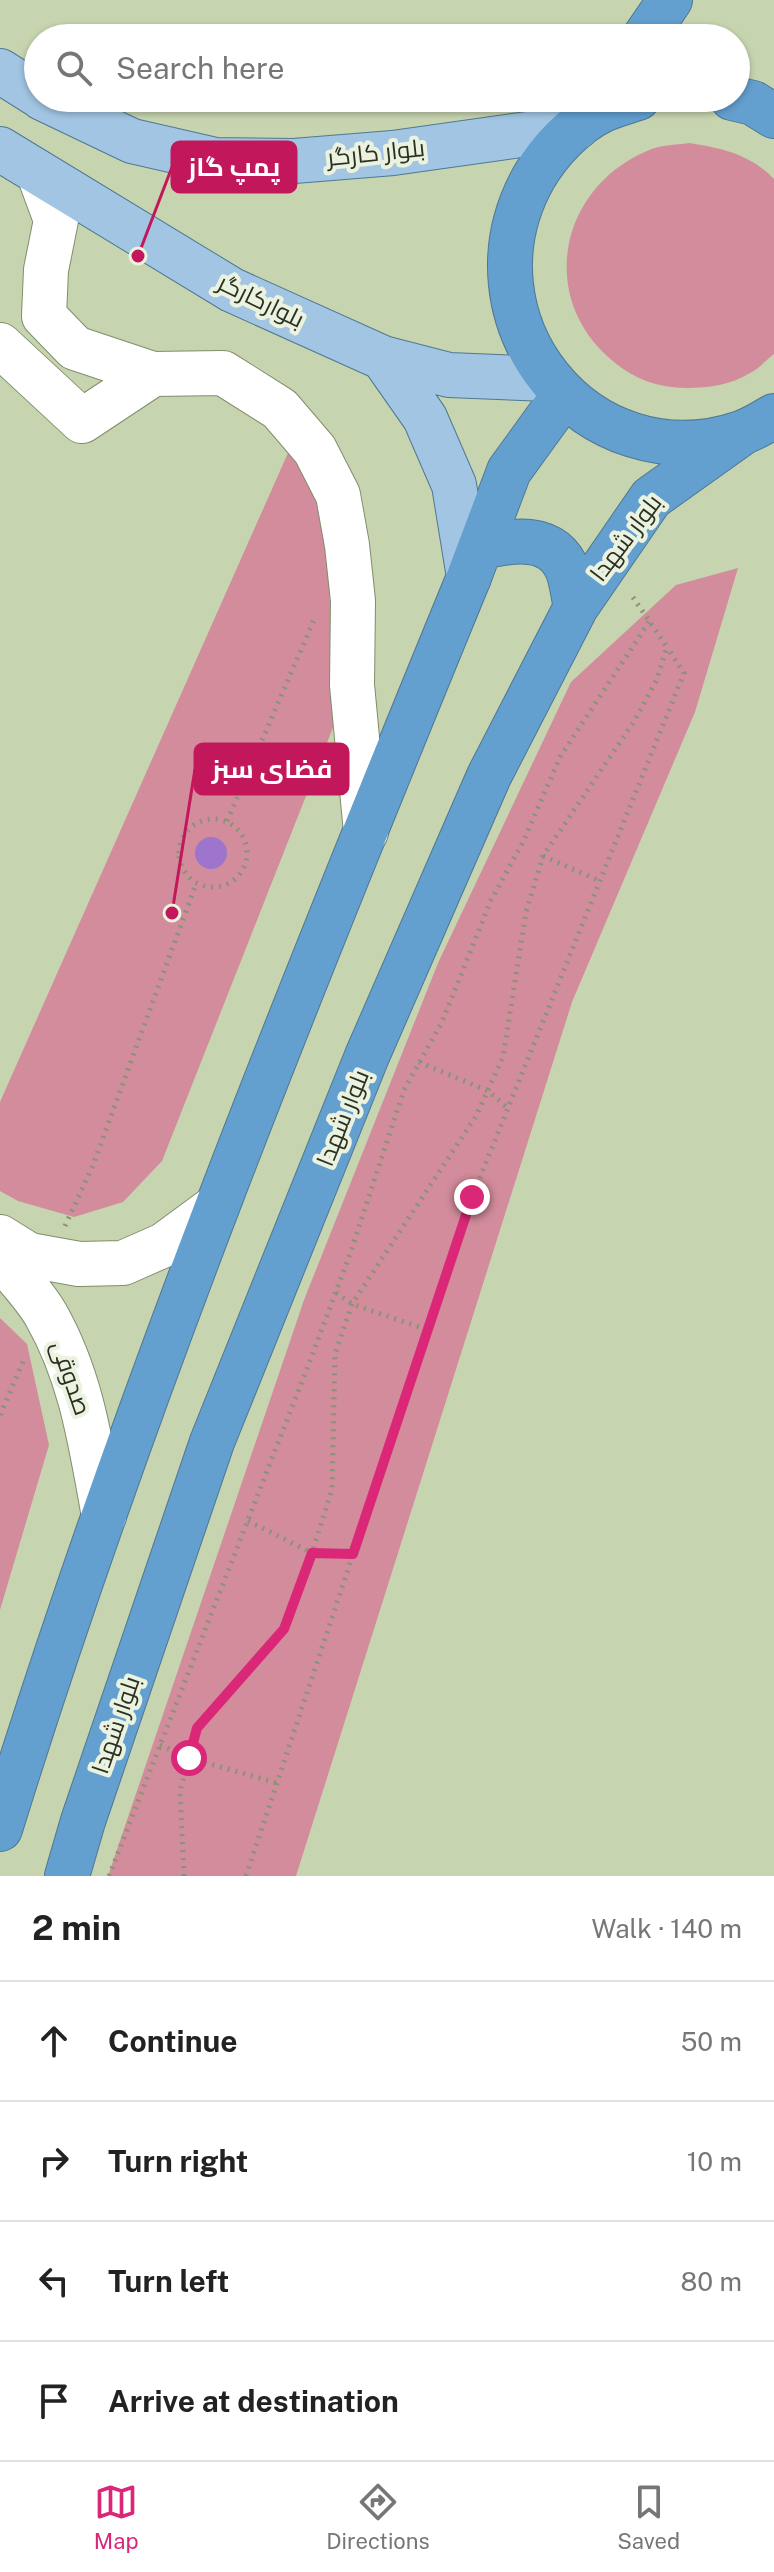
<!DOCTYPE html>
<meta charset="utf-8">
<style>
:root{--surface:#fff;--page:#f6f6f6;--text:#222;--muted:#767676;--line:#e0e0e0;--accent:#db2777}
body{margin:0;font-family:"Public Sans",Cairo,sans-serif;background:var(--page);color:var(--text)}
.stop{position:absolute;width:24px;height:24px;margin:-18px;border:6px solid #db2777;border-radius:50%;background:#fff}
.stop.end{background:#db2777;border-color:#fff;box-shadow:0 2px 8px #0008}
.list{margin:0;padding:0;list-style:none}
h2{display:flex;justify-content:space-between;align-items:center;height:104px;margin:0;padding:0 32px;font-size:34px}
h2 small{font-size:26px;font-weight:400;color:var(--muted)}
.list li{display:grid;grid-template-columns:52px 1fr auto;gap:24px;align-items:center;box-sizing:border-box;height:120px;padding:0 32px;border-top:2px solid var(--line)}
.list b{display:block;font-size:30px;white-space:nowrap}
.list em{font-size:26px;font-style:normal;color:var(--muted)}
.icon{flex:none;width:44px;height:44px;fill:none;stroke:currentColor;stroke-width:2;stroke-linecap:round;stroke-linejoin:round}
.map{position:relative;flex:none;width:774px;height:1876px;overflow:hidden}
.search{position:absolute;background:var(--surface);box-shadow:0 2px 6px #0004;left:24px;right:24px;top:24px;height:88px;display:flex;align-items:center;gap:20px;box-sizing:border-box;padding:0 28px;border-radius:44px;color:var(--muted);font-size:30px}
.sheet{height:584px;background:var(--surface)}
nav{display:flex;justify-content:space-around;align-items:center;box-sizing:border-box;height:112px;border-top:2px solid var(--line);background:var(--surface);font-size:22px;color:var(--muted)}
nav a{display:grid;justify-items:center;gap:4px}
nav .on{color:var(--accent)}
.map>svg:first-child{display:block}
.green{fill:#d28c9c}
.water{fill:#9e75cc}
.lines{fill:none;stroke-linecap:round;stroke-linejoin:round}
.minor-casing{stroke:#818e6c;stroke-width:46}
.major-casing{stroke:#4f7892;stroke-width:46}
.highway-casing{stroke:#4f7892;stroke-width:46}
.path{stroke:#889377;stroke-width:5;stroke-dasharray:2 6;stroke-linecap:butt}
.minor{stroke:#fff;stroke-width:44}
.major{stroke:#a1c5e2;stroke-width:44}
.highway{stroke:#639fcf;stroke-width:44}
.route{stroke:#db2777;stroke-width:10}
.labels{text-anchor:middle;stroke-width:8;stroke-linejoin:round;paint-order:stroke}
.street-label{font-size:24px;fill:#2b3122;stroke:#ebf2df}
.leader{fill:none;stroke:#c2185b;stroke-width:3}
.callout-dot{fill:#c2185b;stroke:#ebf2df;stroke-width:3}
.callout{fill:#c2185b;stroke:#c2185b;stroke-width:3}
.callout-label{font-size:26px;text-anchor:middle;font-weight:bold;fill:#fff}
</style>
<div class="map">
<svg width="774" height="1876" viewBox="0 0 774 1876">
<rect width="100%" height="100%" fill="#c6d4b0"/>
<path class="green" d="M689,143C721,148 750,154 774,179V354C766,360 759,369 750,373C731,385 708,388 686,388C659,388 634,379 614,362C537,300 558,189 647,151C659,145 676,145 689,143Z
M288,453L312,481L328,546L334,725L162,1161L123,1202L74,1217L18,1201L0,1191V1102Z
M738,568L695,712L572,1002L296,1876H108L304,1300L438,963L571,682L676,585Z
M0,1318L27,1344L49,1445L0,1610Z"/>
<path class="water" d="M195 853a16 16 0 1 1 32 0a16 16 0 1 1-32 0Z"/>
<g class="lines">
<g class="minor-casing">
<path id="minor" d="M39,174L56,220L46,270L44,316L75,348L153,374L223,373L280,409L315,450L338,495L347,545L353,601L352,685L366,832
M0,345L82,421L153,374
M0,1237L29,1255L79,1264L123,1263L164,1245L217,1206
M0,1257C15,1275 34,1294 46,1315C82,1378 91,1446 104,1516"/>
</g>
<g class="major-casing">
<path id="major" d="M0,71L38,95
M42,98L132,141L215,160L294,161L393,153L577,127
M0,149L232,290L383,358L449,375L549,379
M383,358L425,418L454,485L469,577"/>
</g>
<g class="highway-casing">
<path id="highway" d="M644,38L670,0
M638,98C626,102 614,105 603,110C575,123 549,151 534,177C454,319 587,485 741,433C753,429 764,422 774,416
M732,98L753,103L774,116
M481,547C512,540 553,533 568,571C572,582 573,595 576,607
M0,1829C132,1403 300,989 469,577L509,471L564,395
M67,1876L83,1821L212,1442L367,1056L489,776L576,607L651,498L742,433"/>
</g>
<path class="path" d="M179 853a34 34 0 1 1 68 0a34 34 0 1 1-68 0Z
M227,821L314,620
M543,856L600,881
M419,1062L488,1091L508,1108
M65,1226L93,1165L196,884
M336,1293L352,1304L428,1330
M0,1415L25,1357
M248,1521L312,1553L353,1554
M160,1745L189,1758L277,1783
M109,1876L308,1366L350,1254L404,1090L442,1022L491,900L523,842L560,757L649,622
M184,1876L180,1791L197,1728L284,1629L312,1553L332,1489L335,1354L352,1304L476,1116L503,1057L526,912L543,856L635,720L656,681L667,647L630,593
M246,1876L472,1197L684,673L667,647"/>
<use href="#minor" class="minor"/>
<use href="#major" class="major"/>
<use href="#highway" class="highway"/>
</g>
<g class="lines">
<path class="route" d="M189,1758L197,1728L284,1629L312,1553L353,1554L472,1197"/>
</g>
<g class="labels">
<g class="street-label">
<text transform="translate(376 153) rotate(-6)" y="8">بلوار کارگر</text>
<text transform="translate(261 301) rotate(26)" y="8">بلوارکارگر</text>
<text transform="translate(626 538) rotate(-53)" y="8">بلوار شهدا</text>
<text transform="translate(343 1118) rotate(-68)" y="8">بلوار شهدا</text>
<text transform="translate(71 1378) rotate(71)" y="8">صدوقی</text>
<text transform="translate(116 1725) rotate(-71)" y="8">بلوار شهدا</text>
</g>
</g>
<path class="leader" d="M138 256L172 167M172 913L195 769"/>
<g class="callout-dot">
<circle cx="138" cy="256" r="8"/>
<circle cx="172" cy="913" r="8"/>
</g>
<g class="callout">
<rect x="172" y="142" width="124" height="50" rx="8"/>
<rect x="195" y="744" width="153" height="50" rx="8"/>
</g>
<g class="callout-label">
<text x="234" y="176">پمپ گاز</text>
<text x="272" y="778">فضای سبز</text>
</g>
</svg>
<div class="stop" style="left:189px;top:1758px"></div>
<div class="stop end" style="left:472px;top:1197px"></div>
<div class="search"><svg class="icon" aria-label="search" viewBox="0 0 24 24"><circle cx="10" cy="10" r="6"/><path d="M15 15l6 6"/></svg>Search here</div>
</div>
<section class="sheet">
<h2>2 min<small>Walk · 140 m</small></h2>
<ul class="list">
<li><svg class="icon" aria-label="ahead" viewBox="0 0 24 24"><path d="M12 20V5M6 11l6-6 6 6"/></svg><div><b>Continue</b></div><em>50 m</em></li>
<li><svg class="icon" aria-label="right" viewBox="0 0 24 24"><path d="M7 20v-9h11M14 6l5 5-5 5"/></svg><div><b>Turn right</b></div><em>10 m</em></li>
<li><svg class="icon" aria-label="left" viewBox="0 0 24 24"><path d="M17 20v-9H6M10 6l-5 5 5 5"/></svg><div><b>Turn left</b></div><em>80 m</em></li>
<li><svg class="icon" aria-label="arrive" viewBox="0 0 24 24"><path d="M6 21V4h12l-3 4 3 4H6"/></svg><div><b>Arrive at destination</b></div></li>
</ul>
</section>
<nav>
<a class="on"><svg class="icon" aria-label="map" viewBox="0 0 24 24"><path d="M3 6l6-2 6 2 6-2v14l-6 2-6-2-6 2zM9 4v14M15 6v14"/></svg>Map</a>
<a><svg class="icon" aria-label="directions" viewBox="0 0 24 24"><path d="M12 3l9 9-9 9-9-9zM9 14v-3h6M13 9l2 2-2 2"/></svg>Directions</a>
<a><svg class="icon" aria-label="saved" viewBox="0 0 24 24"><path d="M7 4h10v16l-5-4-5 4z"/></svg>Saved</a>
</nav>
